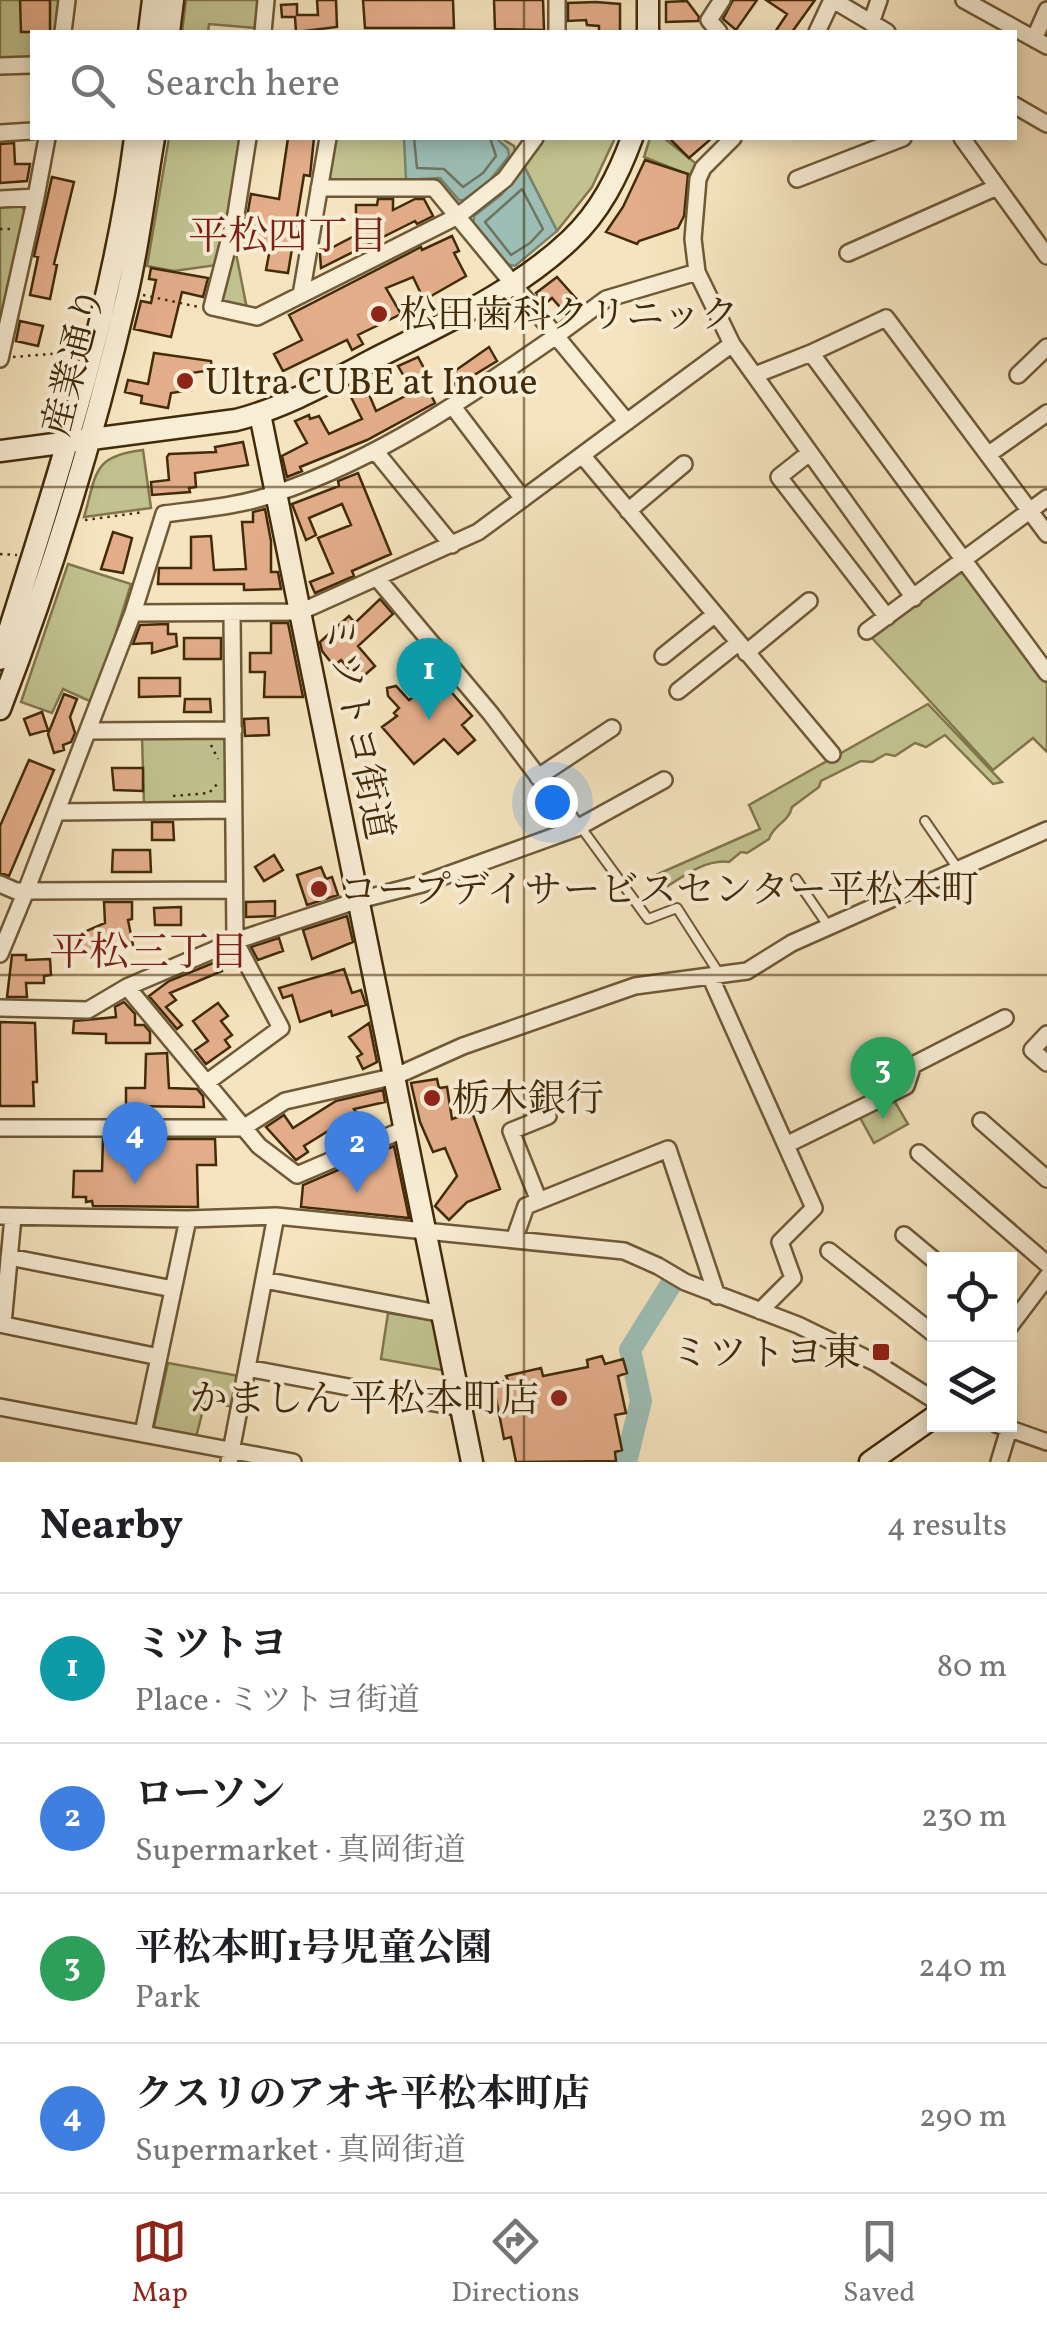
<!DOCTYPE html>
<meta charset="utf-8">
<style>
:root{--surface:#fff;--page:#f6f6f6;--text:#202124;--muted:#757577;--line:#e0e0e0;--accent:#8f2418}
body{margin:0;font-family:Vollkorn,"Noto Serif JP",serif;background:var(--page);color:var(--text)}
.controls{position:absolute;right:30px;bottom:30px;display:grid;overflow:hidden;border-radius:0px;box-shadow:0 5px 15px #0003}
.controls button{width:90px;height:90px;display:grid;place-items:center;padding:0;border:0;border-bottom:2px solid var(--line);background:var(--surface);color:var(--text);font:50px sans-serif}
.you{position:absolute;left:552px;top:802px;width:35px;height:35px;margin:-25px;border:8px solid #fff;border-radius:50%;background:#1a73e8;box-shadow:0 0 0 15px #1a73e833}
.badge{display:grid;place-items:center;width:65px;height:65px;border-radius:50%;background:var(--accent);color:#fff;font-size:32px;font-weight:700}
.pin{position:absolute;translate:-50% -82px;filter:drop-shadow(0 2px 5px #0008)}
.pin::after{content:'';position:absolute;top:52px;width:35px;height:30px;background:inherit;clip-path:polygon(0 0,100% 0,50% 100%)}
.list{margin:0;padding:0;list-style:none}
h2{display:flex;justify-content:space-between;align-items:center;height:130px;margin:0;padding:0 40px;font-size:42px}
h2 small{font-size:32px;font-weight:400;color:var(--muted)}
.list li{display:grid;grid-template-columns:65px 1fr auto;gap:30px;align-items:center;box-sizing:border-box;height:150px;padding:0 40px;border-top:2px solid var(--line)}
.list b{display:block;font-size:38px;white-space:nowrap}
.list p{margin:0;font-size:32px;white-space:nowrap;color:var(--muted)}
.list em{font-size:32px;font-style:normal;color:var(--muted)}
.icon{flex:none;width:55px;height:55px;fill:none;stroke:currentColor;stroke-width:2;stroke-linecap:round;stroke-linejoin:round}
.map{position:relative;flex:none;width:1047px;height:1462px;overflow:hidden}
.search{position:absolute;background:var(--surface);box-shadow:0 5px 15px #0003;left:30px;right:30px;top:30px;height:110px;display:flex;align-items:center;gap:25px;box-sizing:border-box;padding:0 35px;border-radius:0px;color:var(--muted);font-size:38px}
.sheet{height:730px;background:var(--surface)}
nav{display:flex;justify-content:space-around;align-items:center;box-sizing:border-box;height:140px;border-top:2px solid var(--line);background:var(--surface);font-size:28px;color:var(--muted)}
nav a{display:grid;justify-items:center;gap:5px}
nav .on{color:var(--accent)}
.map>svg:first-child{display:block}
.green{fill:#c1c28f;stroke:#82764c;stroke-width:2.5}
.water{fill:#9cbeb5;stroke:#788370;stroke-width:2.5}
.lines{fill:none;stroke-linecap:round;stroke-linejoin:round}
.shore{stroke:#6f745f;stroke-width:2.5}
.river{stroke:#9cbeb5;stroke-width:22}
.building{fill:#e3ad8a;stroke:#422b09;stroke-width:2.5}
.lane-casing{stroke:#6f5936;stroke-width:12}
.street-casing{stroke:#6f5936;stroke-width:20}
.secondary-casing{stroke:#422b09;stroke-width:25}
.path{stroke:#422b09;stroke-width:2.5;stroke-dasharray:2.5 5;stroke-linecap:butt}
.lane{stroke:#f8edd5;stroke-width:8}
.street{stroke:#f8edd5;stroke-width:15}
.secondary{stroke:#f8edd5;stroke-width:20}
.grid{fill:none;stroke:#422b09;stroke-width:2.5;stroke-opacity:0.55}
.poi-dot{fill:#8f2418;stroke:#f8edd5;stroke-width:4}
.labels{text-anchor:middle;stroke-width:8;stroke-linejoin:round;paint-order:stroke}
.poi-label{font-size:38px;fill:#422b09;stroke:#f8edd5;text-anchor:start}
.street-label{font-size:38px;fill:#422b09;stroke:#f8edd5}
.neighbourhood-label{font-size:40px;fill:#7a1f14;stroke:#f8edd5}
</style>
<div class="map">
<svg width="1047" height="1462" viewBox="0 0 1047 1462">
<rect width="100%" height="100%" fill="#f5e4bf"/>
<filter id="stains"><feTurbulence type="fractalNoise" baseFrequency=".002" numOctaves="4"/><feColorMatrix values="0 0 0 0 .2 0 0 0 0 .09 0 0 0 0 .02 0 0 0 .5 -.17"/></filter>
<radialGradient id="worn" r=".72"><stop offset=".6" stop-color="#630" stop-opacity="0"/><stop offset="1" stop-color="#630" stop-opacity=".3"/></radialGradient>
<path class="green" d="M0,0H61L59,32H32V58L0,60Z
M186,0H258L255,28L209,24L208,32H182Z
M169,138H242L235,186L217,265L174,271L147,266Z
M334,138H501L514,146L516,155L504,171L462,205L455,203L437,182L334,183L328,175Z
M542,138H615L592,187L557,231L524,166Z
M650,138H664L699,166L694,177L644,157Z
M18,203L26,212L0,327V204Z
M234,243L247,309L220,301Z
M143,450L151,508L84,517C97,473 92,456 143,450Z
M68,564L131,584L94,703L63,689L52,713L21,702Z
M960,573L969,574L1047,681V752L1033,738L993,770L872,638Z
M928,704L1002,782L993,784L945,735L926,747L915,743L895,756L886,754L872,762L861,761L821,781L819,787L792,807C789,822 773,825 769,839L747,853L741,852L729,862C708,859 686,874 668,886L658,874L760,829L749,805Z
M223,734L227,744V799L221,805H144L142,737Z
M892,1097L908,1124L874,1143L858,1114Z
M388,1313L431,1320L437,1327L447,1371L381,1359Z
M168,1363L239,1376L235,1407L205,1402L195,1441L159,1434L154,1426Z"/>
<path class="water" d="M404,138H496L508,149L509,156L490,180L464,200H459L440,178L406,180Z
M524,166L557,231L515,266L503,263L473,225L474,216L501,195Z"/>
<g class="lines">
<path class="shore" d="M414,138L417,168L444,169L463,187L483,173L496,156L490,138
M522,189L543,229L530,243L511,255L485,222Z"/>
<path class="river" d="M626,1462L641,1401L630,1350L670,1286"/>
</g>
<path class="building" d="M20,0H50V32H21Z
M317,0H336L337,27L296,32L295,17H282L281,5L297,4V15H318Z
M363,0H453L454,28H365Z
M494,0H543L544,30L495,29Z
M733,0H757L736,30L723,19Z
M766,0H815L792,32H775L787,14Z
M687,1L699,17L698,21L666,22V2Z
M596,2L620,4V32H599V26L587,25L586,20L568,21V3Z
M288,138H314L310,176L304,175L288,273L266,270L270,249L242,245L251,194L279,199Z
M669,138H712L689,158Z
M14,143L15,164H30L27,181L0,183V144Z
M645,160L688,174L684,216L678,228L639,241L637,244L606,232L623,207Z
M52,177L74,182L54,264L57,265L50,299L30,295L38,257L34,256Z
M378,199H393V210L415,199H424L433,216L417,224L415,221L321,268L320,254L356,235V205H377Z
M452,236L459,251L454,253L466,276L424,300L413,277L386,288L401,314L358,335L363,344L352,350L347,340L283,371L274,354L302,340L289,315L421,247L422,250Z
M151,268L208,278L203,297L182,292L171,337L134,329L141,301L151,303L156,280L149,279Z
M557,277L581,304L566,314L552,298L545,304L536,293Z
M20,321L43,326L38,346L16,341Z
M489,347L497,361L456,386L449,375Z
M154,353L211,361L212,370L191,373V390L171,393L168,408L141,403L142,396L125,392L128,380L148,384Z
M418,357L426,372L421,375L435,403L367,440L300,467L302,471L287,477L282,456L307,443L295,421L309,415L310,419L319,416L329,434L362,419L350,395L366,387L376,411L413,392L398,366Z
M243,442L248,465L195,473L196,487L189,488L190,492L152,495L151,482L169,480L167,457L169,454L216,452L215,447Z
M358,473L391,554L352,571L354,576L315,593L310,582L333,573L318,538L351,525L342,504L309,518L316,535L306,540L292,504L339,486L338,481Z
M265,509L271,541V572H278L281,589L244,590V584H158L159,568H191V537L211,536L214,570L246,569L242,522H253V512Z
M113,532L132,538L123,573L101,569Z
M380,599L393,614L358,646L375,666L359,680L341,660L334,666L322,651L320,642L349,616L355,623Z
M271,623H288L303,697H264L265,672H250V653H271Z
M168,624V634H176L177,646L152,653V643L133,644L140,625Z
M184,638H221V659H184Z
M139,678H180V696L139,697Z
M440,679L472,716L462,725L475,740L458,754L444,739L414,764L382,727L397,716L394,713L399,708L388,696L387,688L396,686L409,700Z
M64,694L77,699L70,717L75,733L71,742L63,745L64,750L54,753L48,734Z
M185,699H210L211,712H184Z
M42,712L48,730L30,735L24,719Z
M268,718L269,735L245,736L244,719Z
M29,760L54,770L9,876L0,873V826Z
M112,768H143V791L114,790Z
M152,822H173L174,840H152Z
M113,850H150L151,872H112Z
M274,855L283,870L264,881L255,867Z
M321,867L326,879L332,877L338,895L307,905L297,875Z
M275,901V916L246,917V902Z
M104,902H132V919L128,920L133,945L108,947L107,942L85,955L83,952L69,958L61,942L105,923Z
M181,907V925H155L154,908Z
M347,916L353,942L312,959L303,930Z
M279,938L283,951L258,960L251,947Z
M12,955H26V960L50,959L51,975L44,976V983H26L27,997H7Z
M218,961L222,971L170,993L176,1000L166,1007L182,1025L177,1029L149,996L169,981Z
M344,969L352,993L361,990L366,1005L332,1016L331,1011L300,1022L292,995L283,998L279,988Z
M124,1002L135,1014V1025H144L150,1032V1043H106V1034L73,1033L74,1021L116,1017L115,1007Z
M218,1003L228,1016L221,1021L232,1035L225,1040L230,1047L206,1064L195,1050L208,1041L193,1021Z
M0,1022L35,1023L37,1082H33L34,1106H0Z
M369,1023L377,1062L363,1069L357,1057L362,1054L349,1037Z
M146,1054L167,1053L169,1088L197,1089L203,1096L204,1107L126,1106V1088H145Z
M437,1079L439,1088L447,1087L452,1119L472,1112L500,1189L467,1202L449,1220L435,1206L457,1176L445,1148L433,1152L420,1122L411,1083Z
M383,1090L385,1102L354,1109L368,1132L349,1141L341,1123L304,1146L308,1152L296,1160L266,1127L284,1115L293,1128L336,1101Z
M103,1139H215L216,1165H197L198,1207L93,1206L92,1201L86,1202V1197H73L74,1171H102Z
M394,1146L409,1218L301,1207L303,1185Z
M602,1356L605,1364L623,1359L627,1373L618,1376L626,1413L615,1415L622,1450L615,1452L616,1461L516,1462L511,1437L504,1439L493,1383L508,1380L506,1376L541,1368L543,1376L588,1367L587,1360Z"/>
<g class="lines">
<g class="lane-casing">
<path id="lane" d="M925,821L958,869
M580,826L648,919L677,908L720,975
M796,879L829,927"/>
</g>
<g class="street-casing">
<path id="street" d="M557,0V32
M833,0L887,32
M964,0L1047,46
M871,23L879,0
M63,32L67,0
M263,32L266,0
M719,32L709,20L722,0
M817,32L832,0
M1034,39L1047,10
M0,66L32,65
M1014,105L1047,124
M0,133L32,131
M248,138L236,214L212,307L257,317L458,216L505,179L535,138
M733,138L703,168L698,179L693,239L697,272L732,344L914,598
M962,138L1047,256
M797,179L903,138
M36,197L47,138
M0,199L36,197L0,359
M848,253L997,187
M301,295L328,138
M755,375L811,353
M1018,375L1047,347
M454,408L523,499
M627,422L556,336L606,299L697,272
M376,452L452,545
M808,454L779,477L887,617
M989,454L1047,413
M582,455L832,754
M628,511L684,464
M1047,534L886,318L811,353L1047,673
M133,613L300,612L478,532L732,344
M232,615L235,941L359,900L422,884L577,828L491,714L377,578
M867,631L1047,498
M746,653L809,601
M663,656L714,615
M678,691L738,643
M90,731L234,730
M538,777L612,728
M58,812L233,810
M577,828L664,780
M0,884L16,891H26L133,613L164,514C202,509 241,506 277,493C380,458 467,398 556,336L434,188H319
M0,954L26,891L234,890
M710,976L814,1208L780,1242L793,1278L760,1311
M127,987L259,1146L297,1175L405,1129
M0,1008L88,1010L127,987L235,941L281,1028L206,1083
M1047,1034L1032,1050L1047,1063
M981,1121L1047,1179
M0,1128H243L285,1101L396,1076L463,1046L635,986L747,971L792,943L1047,830
M786,1145L906,1086L913,1065L1005,1018
M919,1153L1047,1264
M539,1201L511,1131L548,1116
M0,1216L188,1219L276,1216L624,1251L658,1266L685,1282L798,1325L876,1363L934,1400
M904,1235L934,1260
M514,1240L526,1206L668,1149L717,1296
M829,1251L934,1334
M9,1257L173,1289
M264,1280L443,1314
M0,1324L159,1357
M3,1324L13,1217
M1010,1326L1047,1277
M247,1368L461,1408
M0,1407L293,1462
M996,1424L1047,1442
M143,1433L188,1219
M229,1462L276,1216
M999,1462L1009,1429"/>
</g>
<g class="secondary-casing">
<path id="secondary" d="M149,32L153,0
M169,32L173,0
M648,32V0
M260,414L472,1462
M0,451L236,420C287,407 335,379 382,355C447,322 516,291 570,240C600,212 618,176 632,138
M0,659C54,488 112,316 135,138
M0,709C52,574 94,436 127,295C139,243 145,190 154,138
M870,1462L934,1417"/>
</g>
<path class="path" d="M0,229H13
M143,295L199,307
M13,357L75,352
M85,520L144,512
M0,554L17,555
M211,745L218,759
M173,796L209,793L219,782"/>
<use href="#lane" class="lane"/>
<use href="#street" class="street"/>
<use href="#secondary" class="secondary"/>
</g>
<path class="grid" d="M524,0V32M524,138V1462M0,487H1047M0,975H1047"/>
<g class="poi-dot">
<circle cx="379" cy="314" r="10"/>
<circle cx="185" cy="381" r="10"/>
<circle cx="319" cy="889" r="10"/>
<circle cx="432" cy="1098" r="10"/>
<rect x="871" y="1342" width="20" height="20" rx="5"/>
<circle cx="559" cy="1398" r="10"/>
</g>
<g class="labels">
<g class="poi-label">
<text x="399" y="327">松田歯科クリニック</text>
<text x="205" y="394">Ultra CUBE at Inoue</text>
<text x="339" y="902">コープデイサービスセンター平松本町</text>
<text x="452" y="1111">栃木銀行</text>
<text x="861" y="1365" text-anchor="end">ミツトヨ東</text>
<text x="539" y="1411" text-anchor="end">かましん 平松本町店</text>
</g>
<g class="street-label">
<text transform="translate(73 361) rotate(-76)" y="13">産業通り</text>
<text transform="translate(359 727) rotate(79)" y="13">ミツトヨ街道</text>
</g>
<g class="neighbourhood-label">
<text x="288" y="249">平松四丁目</text>
<text x="149" y="965">平松三丁目</text>
</g>
</g>
<rect width="100%" height="100%" filter="url(#stains)"/>
<rect width="100%" height="100%" fill="url(#worn)"/>
</svg>
<div class="controls">
<button><svg class="icon" aria-label="locate" viewBox="0 0 24 24"><circle cx="12" cy="12" r="6"/><path d="M12 2v4M12 18v4M2 12h4M18 12h4"/></svg></button>
<button><svg class="icon" aria-label="layers" viewBox="0 0 24 24"><path d="M12 4l9 5-9 5-9-5zM3 14l9 5 9-5"/></svg></button>
</div>
<div class="you"></div>
<div class="pin badge" style="left:429px;top:720px;background:#0f9aa8">1</div>
<div class="pin badge" style="left:357px;top:1193px;background:#3f7fe0">2</div>
<div class="pin badge" style="left:883px;top:1119px;background:#2e9e5b">3</div>
<div class="pin badge" style="left:135px;top:1184px;background:#3f7fe0">4</div>
<div class="search"><svg class="icon" aria-label="search" viewBox="0 0 24 24"><circle cx="10" cy="10" r="6"/><path d="M15 15l6 6"/></svg>Search here</div>
</div>
<section class="sheet">
<h2>Nearby<small>4 results</small></h2>
<ul class="list">
<li><span class="badge" style="background:#0f9aa8">1</span><div><b>ミツトヨ</b><p>Place · ミツトヨ街道</p></div><em>80 m</em></li>
<li><span class="badge" style="background:#3f7fe0">2</span><div><b>ローソン</b><p>Supermarket · 真岡街道</p></div><em>230 m</em></li>
<li><span class="badge" style="background:#2e9e5b">3</span><div><b>平松本町1号児童公園</b><p>Park</p></div><em>240 m</em></li>
<li><span class="badge" style="background:#3f7fe0">4</span><div><b>クスリのアオキ平松本町店</b><p>Supermarket · 真岡街道</p></div><em>290 m</em></li>
</ul>
</section>
<nav>
<a class="on"><svg class="icon" aria-label="map" viewBox="0 0 24 24"><path d="M3 6l6-2 6 2 6-2v14l-6 2-6-2-6 2zM9 4v14M15 6v14"/></svg>Map</a>
<a><svg class="icon" aria-label="directions" viewBox="0 0 24 24"><path d="M12 3l9 9-9 9-9-9zM9 14v-3h6M13 9l2 2-2 2"/></svg>Directions</a>
<a><svg class="icon" aria-label="saved" viewBox="0 0 24 24"><path d="M7 4h10v16l-5-4-5 4z"/></svg>Saved</a>
</nav>
